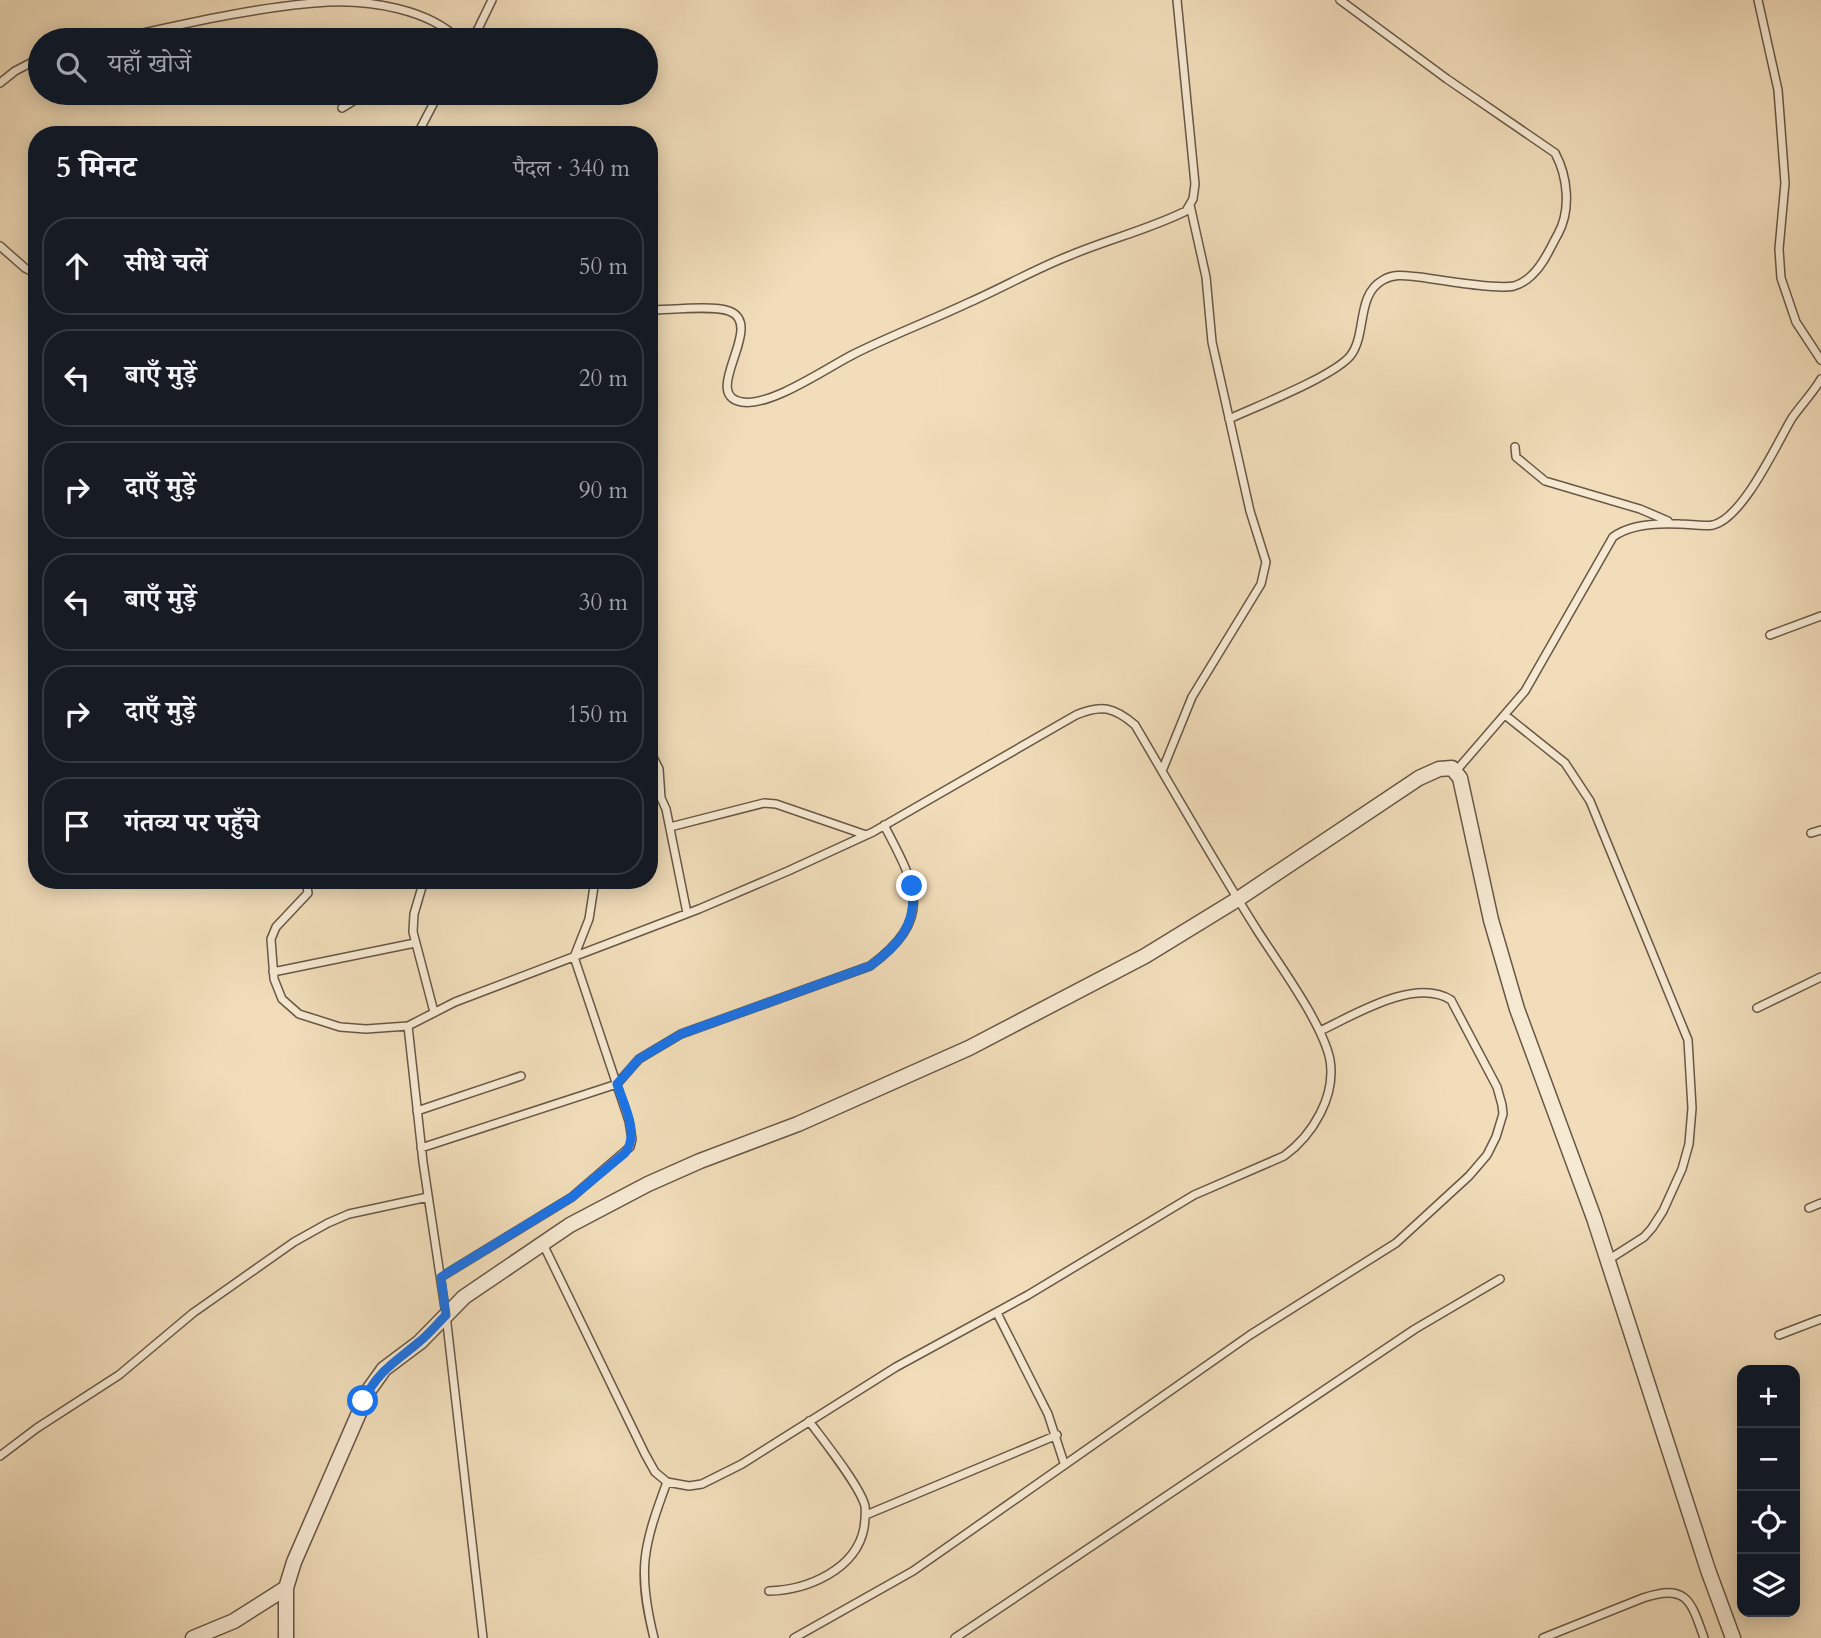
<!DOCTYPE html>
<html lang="hi">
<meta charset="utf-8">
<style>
:root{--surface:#171b24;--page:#20242c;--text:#f1f3f6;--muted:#9ea1a6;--line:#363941}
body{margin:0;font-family:Cardo,"Noto Serif Devanagari",serif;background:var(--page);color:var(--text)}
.controls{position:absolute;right:21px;bottom:21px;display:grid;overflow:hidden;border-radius:14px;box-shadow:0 4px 18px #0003}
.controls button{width:63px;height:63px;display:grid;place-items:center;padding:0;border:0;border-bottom:2px solid var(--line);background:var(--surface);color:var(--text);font:35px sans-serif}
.stop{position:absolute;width:21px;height:21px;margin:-16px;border:5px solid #1a73e8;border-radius:50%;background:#fff}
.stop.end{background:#1a73e8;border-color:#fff;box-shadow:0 2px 7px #0008}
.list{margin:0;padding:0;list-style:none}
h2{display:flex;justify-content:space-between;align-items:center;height:91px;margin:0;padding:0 28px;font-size:30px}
h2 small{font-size:23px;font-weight:400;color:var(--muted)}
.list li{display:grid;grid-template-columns:46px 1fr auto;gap:21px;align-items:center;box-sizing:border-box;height:98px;margin:0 14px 14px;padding:0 14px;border:2px solid var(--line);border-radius:28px}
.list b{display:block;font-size:26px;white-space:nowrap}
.list em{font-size:23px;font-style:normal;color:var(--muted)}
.icon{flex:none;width:38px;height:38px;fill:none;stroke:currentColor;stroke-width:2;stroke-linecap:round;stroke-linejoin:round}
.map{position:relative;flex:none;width:1821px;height:1638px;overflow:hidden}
.search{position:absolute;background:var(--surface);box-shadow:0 4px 18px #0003;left:28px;top:28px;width:630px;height:77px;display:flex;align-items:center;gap:18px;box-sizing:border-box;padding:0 24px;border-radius:38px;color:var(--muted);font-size:26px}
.panel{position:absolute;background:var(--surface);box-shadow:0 4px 18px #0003;left:28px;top:126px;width:630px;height:763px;border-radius:28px}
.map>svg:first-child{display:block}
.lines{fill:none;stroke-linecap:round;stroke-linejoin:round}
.lane-casing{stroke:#685746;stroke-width:10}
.street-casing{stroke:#685746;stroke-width:17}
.lane{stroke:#f6e9d2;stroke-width:7}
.street{stroke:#f6e9d2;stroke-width:14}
.route{stroke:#1a73e8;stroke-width:9}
</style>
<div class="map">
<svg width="1821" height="1638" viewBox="0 0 1821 1638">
<rect width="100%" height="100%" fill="#f1ddba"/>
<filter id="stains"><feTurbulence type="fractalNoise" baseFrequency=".00286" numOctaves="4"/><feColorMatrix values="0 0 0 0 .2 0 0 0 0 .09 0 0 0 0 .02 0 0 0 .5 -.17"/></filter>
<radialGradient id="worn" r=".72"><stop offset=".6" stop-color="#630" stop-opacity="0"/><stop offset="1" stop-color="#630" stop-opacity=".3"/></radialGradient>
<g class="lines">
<g class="lane-casing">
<path id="lane" d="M1758,0L1778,90L1780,116L1785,183L1779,249L1781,278L1796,322L1821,360
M111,40C179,25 259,6 328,2C369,0 429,9 459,40
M470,40L478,29L492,0
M0,83L15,71L40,58
M342,108L366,93
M417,135L439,93
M0,246L25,268L37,274
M649,310C669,310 712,305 729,311C767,325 699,395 742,402C771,407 828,367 854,354C892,335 932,320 970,302C1004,287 1037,268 1071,255C1109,239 1150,229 1186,211L1193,199L1195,184L1177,0
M1229,419C1257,406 1335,376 1351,355C1367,333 1356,295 1383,280C1395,273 1407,276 1419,277C1441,280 1496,290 1514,286C1521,284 1528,279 1532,275C1544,264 1550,248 1558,234C1571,210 1568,177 1555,153L1447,79L1340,0
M1515,447L1516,457L1545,481L1640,509L1668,521
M1770,635L1821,616
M1505,715L1565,763L1590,801L1688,1040L1692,1108L1689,1144L1682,1169L1663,1211L1652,1228L1644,1237L1608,1260
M649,749L659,769L661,798
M1162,771L1192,697L1261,584L1266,562L1250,511L1212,342L1206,277L1190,205
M1456,771L1525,691L1613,537C1630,524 1660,523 1680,524C1691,524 1703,527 1713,525C1743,518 1776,445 1792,418C1801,405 1813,393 1821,379
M649,790L661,798L666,809L687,913
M670,827L764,803L776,804L866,835
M1811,833L1821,830
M306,880L308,893L276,927L271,939L274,979L282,999L299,1014L340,1027L366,1029L408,1026L455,1002L699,909L788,871L873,832L1076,715C1101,704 1114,707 1135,725C1175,793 1215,863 1257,930C1278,963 1323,1024 1330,1060C1336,1096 1313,1135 1284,1156L1194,1195L1028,1295L896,1367L742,1464L702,1484L689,1486L667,1482C643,1547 637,1570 654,1638
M424,880L414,914L413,932L434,1012
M273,972L415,943
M1757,1008L1821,977
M408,1026L423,1162L446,1315L483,1638
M417,1111L521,1076
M421,1148L617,1084L639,1059L681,1034L870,966C935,918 916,886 884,825
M1809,1208L1821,1203
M543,1244L645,1454L655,1472L667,1482
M441,1277L572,1197L630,1147L632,1139L629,1121L574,957L589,919L595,880
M997,1313L1048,1414L1064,1463
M1779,1335L1821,1319
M0,1456L37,1428L119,1375L193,1313L294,1242L328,1223L349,1214L428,1197
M866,1515L1057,1435
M769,1591C807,1590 856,1570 864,1528C865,1520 866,1514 865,1506C860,1486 823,1440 809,1421
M794,1638L913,1571L1250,1335L1396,1243L1469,1176L1487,1155L1496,1137L1503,1114L1502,1105L1497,1087L1451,1000C1415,977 1354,1015 1320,1031
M955,1638L1415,1329L1500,1279
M1543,1638L1643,1598C1687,1583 1691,1601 1704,1638"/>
</g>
<g class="street-casing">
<path id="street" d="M193,1638L234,1621L286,1588
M286,1638V1588L294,1562L369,1390L384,1369L420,1342L464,1297L570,1225L648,1184L700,1161L798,1124L969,1048L1145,956L1238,899L1419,778L1439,769L1452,768L1460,778L1491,920L1517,1009L1594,1218L1708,1570L1733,1638"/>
</g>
<use href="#lane" class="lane"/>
<use href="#street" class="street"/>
</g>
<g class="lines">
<path class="route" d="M363,1401C379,1370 393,1364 419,1342C429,1334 437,1324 446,1315L441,1277L572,1197L625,1153C640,1134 624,1105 617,1084L639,1059L681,1034L870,966C900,944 917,924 912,886"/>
</g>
<rect width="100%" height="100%" filter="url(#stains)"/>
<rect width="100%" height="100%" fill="url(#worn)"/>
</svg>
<div class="controls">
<button>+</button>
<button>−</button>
<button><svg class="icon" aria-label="locate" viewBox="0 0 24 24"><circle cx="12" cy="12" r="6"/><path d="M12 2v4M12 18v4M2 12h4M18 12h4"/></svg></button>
<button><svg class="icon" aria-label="layers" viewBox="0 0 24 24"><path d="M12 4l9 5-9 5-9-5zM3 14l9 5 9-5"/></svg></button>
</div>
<div class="stop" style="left:363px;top:1401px"></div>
<div class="stop end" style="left:912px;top:886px"></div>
<div class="search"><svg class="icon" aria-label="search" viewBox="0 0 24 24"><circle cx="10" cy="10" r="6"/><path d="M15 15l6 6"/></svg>यहाँ खोजें</div>
<section class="panel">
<h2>5 मिनट<small>पैदल · 340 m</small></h2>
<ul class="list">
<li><svg class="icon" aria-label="ahead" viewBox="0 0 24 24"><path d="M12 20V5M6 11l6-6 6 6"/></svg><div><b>सीधे चलें</b></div><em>50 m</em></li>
<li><svg class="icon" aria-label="left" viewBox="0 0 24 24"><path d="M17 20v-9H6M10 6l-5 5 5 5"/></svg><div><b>बाएँ मुड़ें</b></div><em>20 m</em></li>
<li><svg class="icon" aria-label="right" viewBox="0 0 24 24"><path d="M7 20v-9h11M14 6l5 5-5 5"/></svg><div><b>दाएँ मुड़ें</b></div><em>90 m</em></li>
<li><svg class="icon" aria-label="left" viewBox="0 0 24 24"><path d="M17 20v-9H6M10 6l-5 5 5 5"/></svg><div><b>बाएँ मुड़ें</b></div><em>30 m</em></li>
<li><svg class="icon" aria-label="right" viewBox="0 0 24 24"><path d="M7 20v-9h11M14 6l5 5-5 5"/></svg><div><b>दाएँ मुड़ें</b></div><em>150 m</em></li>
<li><svg class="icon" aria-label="arrive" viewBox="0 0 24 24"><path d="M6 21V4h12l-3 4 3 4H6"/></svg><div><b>गंतव्य पर पहुँचे</b></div></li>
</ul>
</section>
</div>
